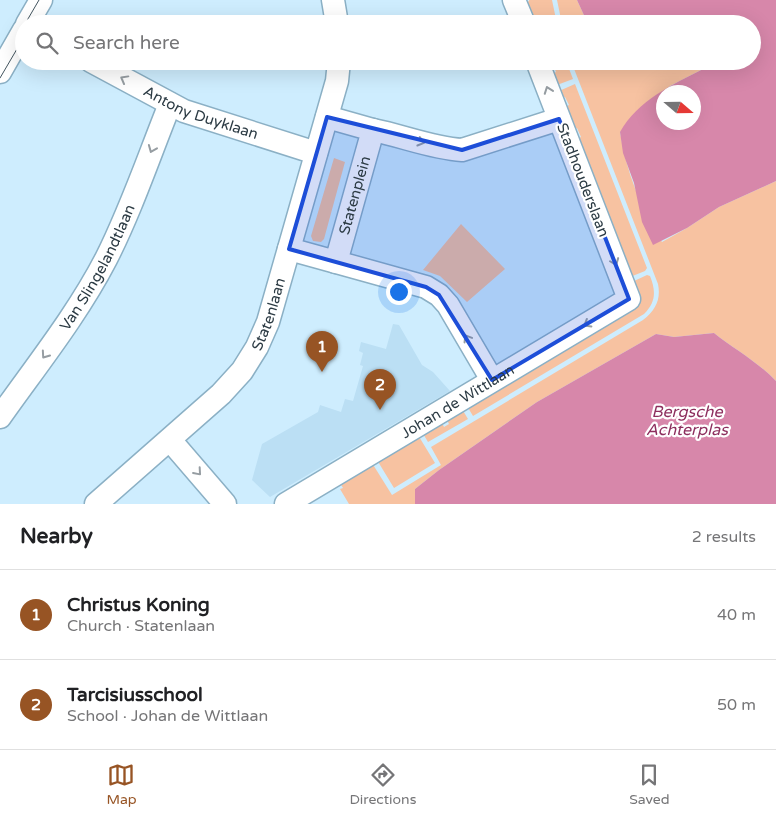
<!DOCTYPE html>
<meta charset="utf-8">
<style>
:root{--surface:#fff;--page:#f6f6f6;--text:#202124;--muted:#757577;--line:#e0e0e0;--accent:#975424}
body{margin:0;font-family:"Varela Round",sans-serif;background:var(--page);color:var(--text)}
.compass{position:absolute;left:656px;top:85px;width:45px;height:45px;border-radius:50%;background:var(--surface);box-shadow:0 5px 20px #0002;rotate:110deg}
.you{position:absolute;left:398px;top:291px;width:18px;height:18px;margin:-12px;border:4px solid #fff;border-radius:50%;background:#1a73e8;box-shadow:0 0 0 8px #1a73e833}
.badge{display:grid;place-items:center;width:32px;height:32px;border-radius:50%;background:var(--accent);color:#fff;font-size:16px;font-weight:700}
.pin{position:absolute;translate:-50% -41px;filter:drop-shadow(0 1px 2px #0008)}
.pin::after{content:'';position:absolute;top:26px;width:18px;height:15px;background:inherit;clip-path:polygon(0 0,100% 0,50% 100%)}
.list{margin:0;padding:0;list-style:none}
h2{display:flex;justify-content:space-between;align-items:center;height:65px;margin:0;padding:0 20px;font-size:21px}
h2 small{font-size:16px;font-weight:400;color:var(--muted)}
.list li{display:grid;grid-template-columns:32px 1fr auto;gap:15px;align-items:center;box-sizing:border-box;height:90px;padding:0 20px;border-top:1px solid var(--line)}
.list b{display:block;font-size:19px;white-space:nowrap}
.list p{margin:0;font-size:16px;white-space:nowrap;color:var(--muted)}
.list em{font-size:16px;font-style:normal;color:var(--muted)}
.icon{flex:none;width:28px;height:28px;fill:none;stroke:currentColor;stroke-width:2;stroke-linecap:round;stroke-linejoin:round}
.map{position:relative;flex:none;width:776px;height:504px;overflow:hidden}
.search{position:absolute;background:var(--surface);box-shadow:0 5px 20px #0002;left:15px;right:15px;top:15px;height:55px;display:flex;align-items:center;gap:12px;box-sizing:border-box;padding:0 18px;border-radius:28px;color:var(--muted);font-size:19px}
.sheet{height:245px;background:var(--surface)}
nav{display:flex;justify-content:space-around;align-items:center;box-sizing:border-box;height:70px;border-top:1px solid var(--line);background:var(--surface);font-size:14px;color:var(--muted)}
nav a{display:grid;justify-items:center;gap:2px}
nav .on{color:var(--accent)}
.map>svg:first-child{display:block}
.built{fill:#bbdff4}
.green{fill:#f7c2a1}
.water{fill:#d787aa;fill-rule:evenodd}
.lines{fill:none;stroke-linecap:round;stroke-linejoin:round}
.minor-casing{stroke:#8bb0c5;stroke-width:25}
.minor{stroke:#fff;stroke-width:22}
.tram{stroke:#43555f;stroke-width:1}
.oneway{stroke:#969da2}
.marked{fill:#1d4ed8;fill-opacity:0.2;stroke:#1d4ed8;stroke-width:4;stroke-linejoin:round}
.labels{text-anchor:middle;stroke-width:4.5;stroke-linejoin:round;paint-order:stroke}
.street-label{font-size:15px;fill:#2c3b44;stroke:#fff}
.water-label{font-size:16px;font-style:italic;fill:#8d2f5e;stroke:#fff}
</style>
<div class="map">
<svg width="776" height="504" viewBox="0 0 776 504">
<rect width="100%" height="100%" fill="#ceedfe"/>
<path class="built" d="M393,324L399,325L422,365L433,372L450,391L270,497L252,480L262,444L318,412L320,405L341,412L345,399L353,401L363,366L360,365L363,353L359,351L361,342L386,349Z"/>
<path class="green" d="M529,0H552L557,24H533L525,3L529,1Z
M557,0H577L588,24H562Z
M547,61H566L573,79L557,85L552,74L556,72L553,64L549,65Z
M571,61H700L703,69L670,86L620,132C626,171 641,209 662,242L687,228L719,207L776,181V381C758,362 734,349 714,333L674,337L656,334L537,402L439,470L415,489V504H349L340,489L343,488L340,483L372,463L392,495L441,465L431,447L643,320C656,310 661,299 658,284Z
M575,84L647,268L645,271L630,277L577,139L581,137L577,128L573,130L565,107L569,105L565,97L562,98L559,91Z
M334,158L345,162L324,239L321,242L313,241L311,236Z
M461,224L505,269L467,302L440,276L423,270Z
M647,275L650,276C656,291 656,302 644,314L473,416L467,406L640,303L632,282Z
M462,409L468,419L428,442L422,432L441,421L444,427L449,424L446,418Z
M418,435L435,463L394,488L377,460Z"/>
<path class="water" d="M577,0H776V181L719,207L687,228L653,245L642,222L634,183L623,153L620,132C638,100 672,85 703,69L700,61H752V24H588ZM664,92H694V122H664Z
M714,333C734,349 758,362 776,381V504H415V489L439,470L537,402L656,334L674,337Z"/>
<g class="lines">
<g class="minor-casing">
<g id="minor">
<path d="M333,0L337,24"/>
<path d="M514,0L524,24"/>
<path d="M27,24L41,0"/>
<path id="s1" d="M91,61L184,111L316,153"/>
<path d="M0,72L24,30"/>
<path d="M373,130C403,136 432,148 462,150L559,119"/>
<path id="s2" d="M289,249L336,262L373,130L327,117"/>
<path d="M336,262L426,287L439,295L448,305L492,380"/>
<path id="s3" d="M0,417C36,366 77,315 106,259C131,210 149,156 170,104"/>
<path d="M170,440L225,504"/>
<path id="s4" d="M96,504L221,394L242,371L257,347L268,322L337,81L339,61"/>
<path id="s5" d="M286,504L629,299L537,61"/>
</g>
</g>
<use href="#minor" class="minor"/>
<path class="tram" d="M25,24L39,0
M0,78L24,37"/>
</g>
<defs><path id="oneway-chevron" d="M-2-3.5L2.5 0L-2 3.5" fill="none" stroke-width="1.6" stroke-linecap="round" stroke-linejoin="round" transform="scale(1.25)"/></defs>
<g class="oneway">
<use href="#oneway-chevron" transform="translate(124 79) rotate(-151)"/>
<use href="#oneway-chevron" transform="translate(548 90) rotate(-110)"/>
<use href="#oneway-chevron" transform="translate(421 142) rotate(16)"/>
<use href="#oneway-chevron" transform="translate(152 149) rotate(112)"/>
<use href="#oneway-chevron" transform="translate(615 262) rotate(69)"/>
<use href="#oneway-chevron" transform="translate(587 324) rotate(149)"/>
<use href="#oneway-chevron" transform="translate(467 338) rotate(-121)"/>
<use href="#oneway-chevron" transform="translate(45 355) rotate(125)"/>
<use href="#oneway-chevron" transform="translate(198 472) rotate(49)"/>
</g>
<path class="marked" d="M327,117L462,150L559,119L629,299L492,380L439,295L426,287L289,249Z"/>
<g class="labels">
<g class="street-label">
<text dy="5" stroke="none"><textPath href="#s1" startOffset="122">Antony Duyklaan</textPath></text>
<text transform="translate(583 180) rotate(69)" y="5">Stadhouderslaan</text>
<text dy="5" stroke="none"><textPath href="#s2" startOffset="118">Statenplein</textPath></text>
<text dy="5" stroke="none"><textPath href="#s3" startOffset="179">Van Slingelandtlaan</textPath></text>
<text dy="5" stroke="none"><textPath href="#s4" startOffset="261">Statenlaan</textPath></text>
<text dy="5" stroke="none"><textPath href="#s5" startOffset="200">Johan de Wittlaan</textPath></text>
</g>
<g class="water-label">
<text x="687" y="417">Bergsche<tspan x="687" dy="18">Achterplas</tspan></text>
</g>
</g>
</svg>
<svg class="compass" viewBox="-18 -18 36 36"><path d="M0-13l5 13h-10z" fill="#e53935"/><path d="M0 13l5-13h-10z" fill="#757577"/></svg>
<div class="you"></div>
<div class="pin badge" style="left:322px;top:372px">1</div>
<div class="pin badge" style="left:380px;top:410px">2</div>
<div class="search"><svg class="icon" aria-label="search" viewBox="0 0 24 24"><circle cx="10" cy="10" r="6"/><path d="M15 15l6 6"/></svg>Search here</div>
</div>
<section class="sheet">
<h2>Nearby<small>2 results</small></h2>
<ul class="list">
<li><span class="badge">1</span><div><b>Christus Koning</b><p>Church · Statenlaan</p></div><em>40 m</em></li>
<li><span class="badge">2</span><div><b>Tarcisiusschool</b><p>School · Johan de Wittlaan</p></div><em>50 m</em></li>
</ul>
</section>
<nav>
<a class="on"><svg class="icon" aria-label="map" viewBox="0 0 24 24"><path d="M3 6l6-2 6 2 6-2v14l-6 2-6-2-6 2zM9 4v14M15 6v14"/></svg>Map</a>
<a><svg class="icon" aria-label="directions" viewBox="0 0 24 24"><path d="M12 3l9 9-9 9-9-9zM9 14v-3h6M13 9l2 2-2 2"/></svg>Directions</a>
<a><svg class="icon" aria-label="saved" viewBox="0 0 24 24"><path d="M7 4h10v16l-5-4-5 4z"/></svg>Saved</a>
</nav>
